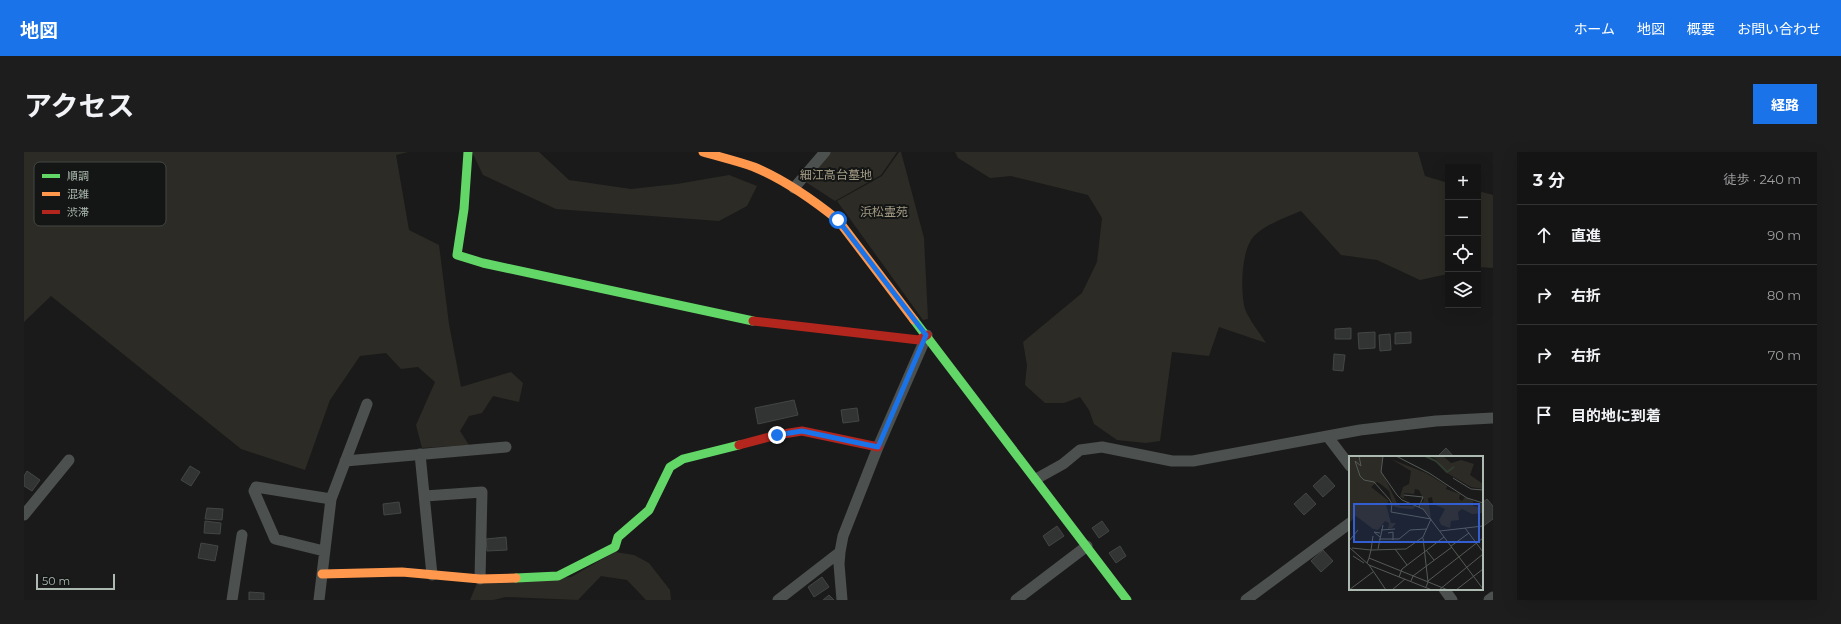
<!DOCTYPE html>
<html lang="ja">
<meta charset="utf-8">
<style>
:root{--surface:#141414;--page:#1d1d1d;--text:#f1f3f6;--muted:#9d9ea0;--line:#333334;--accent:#1a73e8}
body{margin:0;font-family:Montserrat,"Noto Sans JP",sans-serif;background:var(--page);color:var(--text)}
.controls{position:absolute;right:12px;top:12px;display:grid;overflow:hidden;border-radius:0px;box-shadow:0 4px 16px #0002}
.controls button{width:36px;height:36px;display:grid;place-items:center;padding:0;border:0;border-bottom:1px solid var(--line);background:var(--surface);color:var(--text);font:20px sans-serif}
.scale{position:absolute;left:12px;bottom:10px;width:79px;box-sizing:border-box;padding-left:4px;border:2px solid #acbab1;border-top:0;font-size:11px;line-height:14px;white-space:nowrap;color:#acbab1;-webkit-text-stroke:3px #141615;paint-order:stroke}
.stop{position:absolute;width:12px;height:12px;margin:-9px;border:3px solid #1a73e8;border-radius:50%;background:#fff}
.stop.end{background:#1a73e8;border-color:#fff;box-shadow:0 1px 4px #0008}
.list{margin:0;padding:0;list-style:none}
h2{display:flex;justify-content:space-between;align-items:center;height:52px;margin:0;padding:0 16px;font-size:17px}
h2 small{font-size:13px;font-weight:400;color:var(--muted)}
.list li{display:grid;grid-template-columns:26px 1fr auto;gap:12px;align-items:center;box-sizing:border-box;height:60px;padding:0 16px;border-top:1px solid var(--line)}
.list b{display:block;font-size:15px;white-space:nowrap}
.list em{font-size:13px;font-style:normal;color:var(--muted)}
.icon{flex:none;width:22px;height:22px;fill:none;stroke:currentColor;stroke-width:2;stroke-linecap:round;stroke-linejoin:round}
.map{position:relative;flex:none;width:1469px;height:448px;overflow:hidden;border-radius:0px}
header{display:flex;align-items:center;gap:24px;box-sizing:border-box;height:56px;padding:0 20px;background:var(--accent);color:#fff}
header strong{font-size:19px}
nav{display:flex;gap:22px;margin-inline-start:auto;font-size:14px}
.intro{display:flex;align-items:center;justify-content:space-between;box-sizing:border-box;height:96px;padding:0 24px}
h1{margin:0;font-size:28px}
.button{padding:10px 18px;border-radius:0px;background:var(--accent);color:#fff;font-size:14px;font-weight:700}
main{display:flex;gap:24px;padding:0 24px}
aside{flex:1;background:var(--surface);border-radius:0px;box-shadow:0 4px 16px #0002}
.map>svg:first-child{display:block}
.green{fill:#2d2b25}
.building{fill:#323433;stroke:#424644}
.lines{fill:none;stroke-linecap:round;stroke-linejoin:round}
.street{stroke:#4c504e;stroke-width:11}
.fast{stroke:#63d668;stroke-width:9}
.slow{stroke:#ff974d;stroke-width:9}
.jam{stroke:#b3261e;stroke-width:9}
.route{stroke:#1a73e8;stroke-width:5}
.labels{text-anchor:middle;stroke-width:4;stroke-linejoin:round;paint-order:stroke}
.park-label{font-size:12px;fill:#a49b85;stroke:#141615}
.inset-river{fill:none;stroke:#303d31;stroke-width:2}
.inset-road{fill:none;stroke:#545a56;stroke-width:1}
.view{fill:#325ed2;fill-opacity:0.15;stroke:#325ed2;stroke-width:2}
.inset-edge{fill:none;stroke:#acbab1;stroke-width:2}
.key{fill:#141615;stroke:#424744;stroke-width:1}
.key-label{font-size:11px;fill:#acbab1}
</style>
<header>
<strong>地図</strong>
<nav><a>ホーム</a><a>地図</a><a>概要</a><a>お問い合わせ</a></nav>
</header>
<div class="intro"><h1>アクセス</h1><a class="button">経路</a></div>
<main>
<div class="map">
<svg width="1469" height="448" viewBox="0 0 1469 448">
<rect width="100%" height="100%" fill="#1a1a1a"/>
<path class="green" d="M0,0H384L372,3L385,78L415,93L425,172L437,235L487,220L499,231L495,250L469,244L458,261L445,264L436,279L445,293L398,296L392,273L411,230L394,215L377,217L362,201L336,204L306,248L281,318L217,297L27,144L0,170Z
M448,0H515L545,28L607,37L653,32L705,23L733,34L723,54L695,69L532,57L459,23Z
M798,0H873L857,23L811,49L774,25Z
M875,0H877L900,86L904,167L899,168L813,49L858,24Z
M931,0H1394L1401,24L1424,31V122L1396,128L1353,108L1317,103L1277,59C1262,65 1243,72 1231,83C1217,96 1216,139 1221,157C1225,168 1236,181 1242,191L1195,175L1185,204L1148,200L1136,289L1122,291L1093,288L1070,272L1065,258L1056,245L1040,251H1021L1001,233L1003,213L999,190L1058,141L1073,110L1078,66L1064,43L987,24L966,26L934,6Z
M1454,39L1469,43V116L1454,115Z
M591,400L610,403L625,411L646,438L647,448H622L603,428L577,424L554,448L482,445L469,448H446L454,429L547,425Z"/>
<path class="building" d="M1327,176V187H1311V177Z
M1351,180V196L1335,197L1334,181Z
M1387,180V191L1371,192V181Z
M1366,182L1367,198L1356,199L1355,183Z
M1310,202L1321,203L1319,219L1309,218Z
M770,248L774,263L734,272L731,256Z
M833,256L835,269L819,271L817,258Z
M1422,296L1430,305H1413Z
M166,314L176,320L167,334L157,328Z
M3,319L16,328L8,339L0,334V324Z
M1301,323L1311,334L1299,345L1289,334Z
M1282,341L1292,352L1280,363L1270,352Z
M1463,347L1469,354V367L1458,375V351Z
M375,350L377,361L360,363L359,352Z
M183,356L199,357L198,368L181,367Z
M181,369L197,371L196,382L180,381Z
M1078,369L1085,379L1075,386L1068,376Z
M1033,374L1040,384L1025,394L1019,384Z
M482,385L483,398L463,399L462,387Z
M177,391L194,394L191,409L174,406Z
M1096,394L1102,404L1092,411L1085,401Z
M1299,398L1309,409L1297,420L1287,409Z
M798,425L805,435L790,445L784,435Z
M225,440L240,441V448H225Z
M805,443L810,448H799Z"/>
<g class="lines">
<path class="street" d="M770,36L801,0
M1304,285L1326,314
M396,302L408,423
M321,309L482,295
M1012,327L1039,312L1056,298L1078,295L1148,309H1169L1336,278L1412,269L1469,266
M401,344L458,340L456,427
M0,363L45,308
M300,399L251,387L230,339L232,335L307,347
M816,400L815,412L818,448
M1420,437L1428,448
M208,448L218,383
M295,448L307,347L343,252
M754,448L816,400L819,384L854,295L903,183
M992,448L1063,394
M1222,448L1326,371
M1465,448L1469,445"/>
<path class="fast" d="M444,0L440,57L433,103L459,111L729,169
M890,168L1103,448
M492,426L534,424L591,395L594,385L625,358L646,315L659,307L715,293"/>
<path class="slow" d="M679,0C696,5 713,9 730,15C761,28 788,47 814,68L890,168
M298,422L378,420L456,427L492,426"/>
<path class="jam" d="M729,169L895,188L903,183
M715,293L753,283L778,279L854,295"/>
</g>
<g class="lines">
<path class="route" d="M753,283L778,279L854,295L902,183L814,68"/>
</g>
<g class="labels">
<g class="park-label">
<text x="812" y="27">細江高台墓地</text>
<text x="860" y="64">浜松霊苑</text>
</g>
</g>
<g transform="translate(1325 304)">
<rect width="134" height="134" fill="#1a1a1a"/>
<path d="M2,0H34L32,14L48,47L51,50H67L64,53L50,52L44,50L40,35L33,29L28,26L22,31L40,45L37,48L42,67H47L43,72L39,73L40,67L36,65L29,74L24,73L7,60L0,67V5ZM81,0H94L102,7L112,4L125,8L121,19L134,28V33L122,31L98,17L87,3ZM42,3L77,17L98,30L97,33L111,38L110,43L113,45L116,41L124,45V50L130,51L131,47L134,48V57L123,58L113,53L109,56L110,64L102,65L101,72L92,69L90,64L96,53L84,48L83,41L79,42L82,62L71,50L75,44L70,34L66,33L65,38L55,37V42L61,45L51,41L54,31L60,28L62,15Z" fill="#2d2b25"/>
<path class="inset-river" d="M76,0L87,5L98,16L105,11"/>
<path class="inset-road" d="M10,0L12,10L6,5L11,20L15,24L25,26L40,43L43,48L42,56L82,63L74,81L57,93L22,94L24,80M34,0L32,16L48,39L53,44L74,53L134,133M47,0L80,17L118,42L134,47M104,22L122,33L134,34M55,39L74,41L70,51M116,72L134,96M32,74L46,73M91,75L134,70M39,77L44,76V84M31,81L25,76L31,77M74,82L79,126L77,131M30,83H50L61,74L78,73M0,85L9,74M102,90L120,77M0,91L20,109L83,134M3,92L22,94L20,102M29,93L34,69M46,93L58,109M77,94L85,104M4,100L15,107M18,107L20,102L99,134M20,109L37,134M50,121L53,113L95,81M62,125L64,120L103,91M79,125L134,82M0,134L24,116M43,134L56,123M90,134L134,98M107,134L134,113"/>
<path class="view" d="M5,48H130V86H5Z"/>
<rect width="134" height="134" class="inset-edge"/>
</g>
<rect x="10" y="10" width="132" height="64" rx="6" class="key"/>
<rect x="18" y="22" width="18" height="4" fill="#63d668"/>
<rect x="18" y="40" width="18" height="4" fill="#ff974d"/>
<rect x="18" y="58" width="18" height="4" fill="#b3261e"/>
<g class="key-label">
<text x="43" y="28">順調</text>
<text x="43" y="46">混雑</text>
<text x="43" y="64">渋滞</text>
</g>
</svg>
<div class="controls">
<button>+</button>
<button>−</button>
<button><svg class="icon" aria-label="locate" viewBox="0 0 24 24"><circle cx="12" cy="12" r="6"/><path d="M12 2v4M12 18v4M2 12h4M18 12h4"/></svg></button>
<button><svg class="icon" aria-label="layers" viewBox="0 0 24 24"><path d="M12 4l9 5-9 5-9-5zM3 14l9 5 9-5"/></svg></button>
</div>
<div class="scale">50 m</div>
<div class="stop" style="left:814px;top:68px"></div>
<div class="stop end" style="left:753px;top:283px"></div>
</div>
<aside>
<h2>3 分<small>徒歩 · 240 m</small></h2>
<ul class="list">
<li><svg class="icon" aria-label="ahead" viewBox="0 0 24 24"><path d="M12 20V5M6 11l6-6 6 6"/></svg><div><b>直進</b></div><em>90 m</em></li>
<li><svg class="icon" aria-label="right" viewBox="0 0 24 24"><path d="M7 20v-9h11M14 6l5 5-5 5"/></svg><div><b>右折</b></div><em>80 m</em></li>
<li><svg class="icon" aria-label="right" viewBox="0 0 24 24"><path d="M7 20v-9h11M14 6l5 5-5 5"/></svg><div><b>右折</b></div><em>70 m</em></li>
<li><svg class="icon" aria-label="arrive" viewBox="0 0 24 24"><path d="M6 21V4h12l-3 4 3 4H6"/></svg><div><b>目的地に到着</b></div></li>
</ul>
</aside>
</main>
